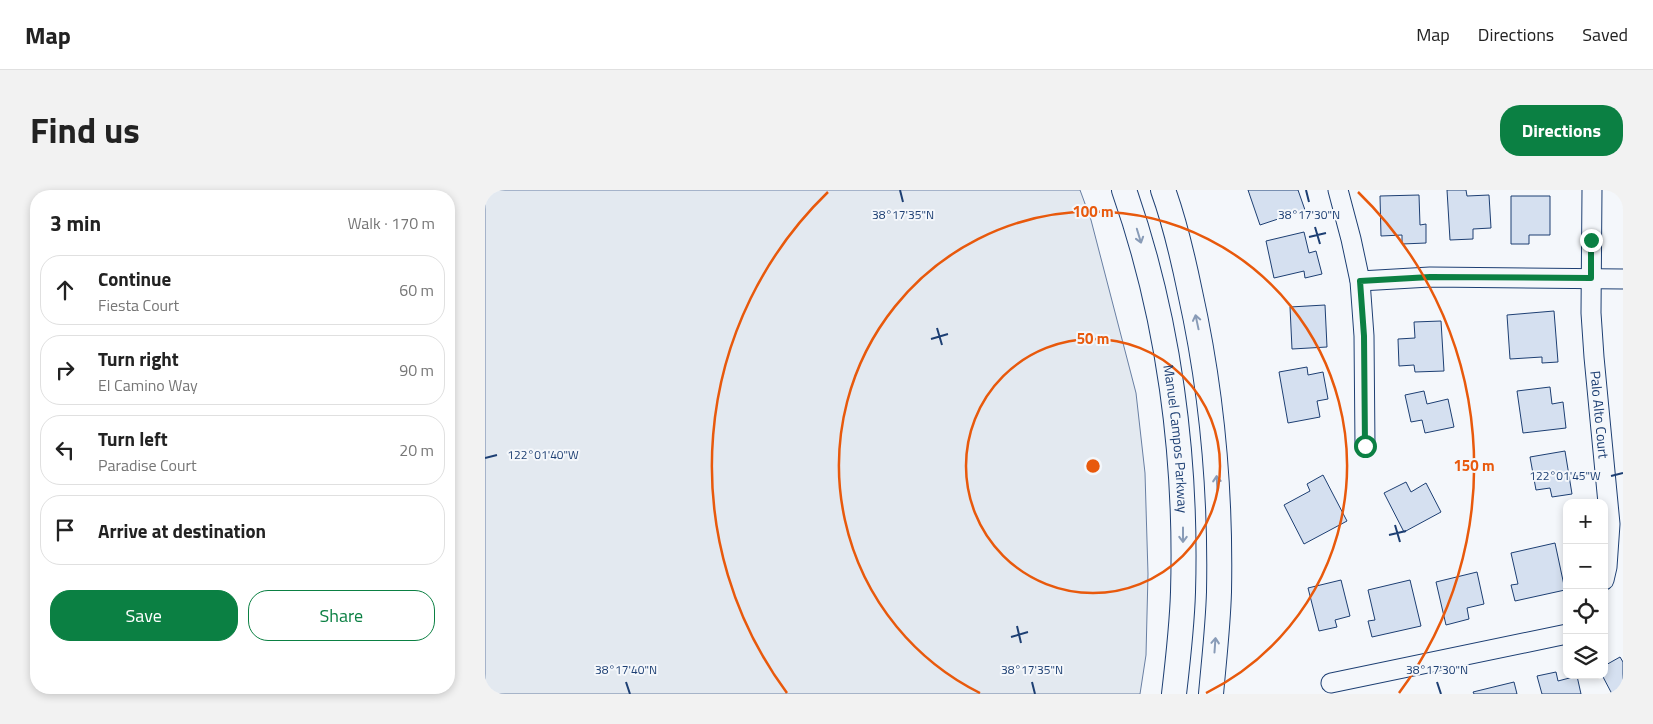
<!DOCTYPE html>
<meta charset="utf-8">
<style>
:root{--surface:#fff;--page:#f2f2f2;--text:#222;--muted:#767676;--line:#e0e0e0;--accent:#0b8043}
body{margin:0;font-family:"Titillium Web",sans-serif;background:var(--page);color:var(--text)}
.controls{position:absolute;right:15px;bottom:15px;display:grid;overflow:hidden;border-radius:10px;box-shadow:0 2px 8px #0003}
.controls button{width:45px;height:45px;display:grid;place-items:center;padding:0;border:0;border-bottom:1px solid var(--line);background:var(--surface);color:var(--text);font:25px sans-serif}
.stop{position:absolute;width:15px;height:15px;margin:-11px;border:4px solid #0b8043;border-radius:50%;background:#fff}
.stop.end{background:#0b8043;border-color:#fff;box-shadow:0 1px 5px #0008}
.list{margin:0;padding:0;list-style:none}
h2{display:flex;justify-content:space-between;align-items:center;height:65px;margin:0;padding:0 20px;font-size:21px}
h2 small{font-size:16px;font-weight:400;color:var(--muted)}
.list li{display:grid;grid-template-columns:32px 1fr auto;gap:15px;align-items:center;box-sizing:border-box;height:70px;margin:0 10px 10px;padding:0 10px;border:1px solid var(--line);border-radius:20px}
.list b{display:block;font-size:19px;white-space:nowrap}
.list p{margin:0;font-size:16px;white-space:nowrap;color:var(--muted)}
.list em{font-size:16px;font-style:normal;color:var(--muted)}
.actions{display:flex;gap:10px;padding:15px 20px}
.actions a{flex:1;padding:11px 0;border:1px solid var(--accent);border-radius:20px;text-align:center;font-size:18px;color:var(--accent)}
.actions .main{background:var(--accent);color:#fff}
.icon{flex:none;width:28px;height:28px;fill:none;stroke:currentColor;stroke-width:2;stroke-linecap:round;stroke-linejoin:round}
.map{position:relative;flex:none;width:1138px;height:504px;overflow:hidden;border-radius:20px}
header{display:flex;align-items:center;gap:30px;box-sizing:border-box;height:70px;padding:0 25px;background:var(--surface);border-bottom:1px solid var(--line)}
header strong{font-size:24px}
nav{display:flex;gap:28px;margin-inline-start:auto;font-size:18px}
.intro{display:flex;align-items:center;justify-content:space-between;box-sizing:border-box;height:120px;padding:0 30px}
h1{margin:0;font-size:35px}
.button{padding:12px 22px;border-radius:20px;background:var(--accent);color:#fff;font-size:18px;font-weight:700}
main{display:flex;gap:30px;padding:0 30px}
aside{flex:1;background:var(--surface);border-radius:20px;box-shadow:0 2px 8px #0003}
.map>svg:first-child{display:block}
.green{fill:#e3e9f0;stroke:#687fa3}
.building{fill:#d5e0f0;stroke:#1d3f73}
.lines{fill:none;stroke-linecap:round;stroke-linejoin:round}
.minor-casing{stroke:#1d3f73;stroke-width:21}
.major-casing{stroke:#1d3f73;stroke-width:26}
.minor{stroke:#f4f7fb;stroke-width:19}
.major{stroke:#f4f7fb;stroke-width:24}
.oneway{stroke:#889bb7}
.route{stroke:#0b8043;stroke-width:6}
.ticks{fill:none;stroke:#1d3f73;stroke-width:2}
.ring{fill:none;stroke:#e8590c;stroke-width:2.5}
.labels{text-anchor:middle;stroke-width:4;stroke-linejoin:round;paint-order:stroke}
.street-label{font-size:14px;fill:#1d3f73;stroke:#f4f7fb}
.ticks-label{font-size:12px;text-anchor:middle;fill:#1d3f73;stroke:#f4f7fb;stroke-width:4;stroke-linejoin:round;paint-order:stroke}
.centre{fill:#e8590c;stroke:#f4f7fb;stroke-width:2.5}
.ring-label{font-size:15px;text-anchor:middle;font-weight:bold;fill:#e8590c;stroke:#f4f7fb;stroke-width:4;stroke-linejoin:round;paint-order:stroke}
</style>
<header>
<strong>Map</strong>
<nav><a>Map</a><a>Directions</a><a>Saved</a></nav>
</header>
<div class="intro"><h1>Find us</h1><a class="button">Directions</a></div>
<main>
<aside>
<h2>3 min<small>Walk · 170 m</small></h2>
<ul class="list">
<li><svg class="icon" aria-label="ahead" viewBox="0 0 24 24"><path d="M12 20V5M6 11l6-6 6 6"/></svg><div><b>Continue</b><p>Fiesta Court</p></div><em>60 m</em></li>
<li><svg class="icon" aria-label="right" viewBox="0 0 24 24"><path d="M7 20v-9h11M14 6l5 5-5 5"/></svg><div><b>Turn right</b><p>El Camino Way</p></div><em>90 m</em></li>
<li><svg class="icon" aria-label="left" viewBox="0 0 24 24"><path d="M17 20v-9H6M10 6l-5 5 5 5"/></svg><div><b>Turn left</b><p>Paradise Court</p></div><em>20 m</em></li>
<li><svg class="icon" aria-label="arrive" viewBox="0 0 24 24"><path d="M6 21V4h12l-3 4 3 4H6"/></svg><div><b>Arrive at destination</b></div></li>
</ul>
<div class="actions"><a class="main">Save</a><a>Share</a></div>
</aside>
<div class="map">
<svg width="1138" height="504" viewBox="0 0 1138 504">
<rect width="100%" height="100%" fill="#f4f7fb"/>
<path class="green" d="M0,0H595L606,30L651,203L660,283L663,384L661,465L655,504H0Z"/>
<path class="building" d="M763,0H813L820,20L775,35Z
M962,0H981L982,6L1004,5L1006,38L988,39V49L965,50Z
M934,5L935,35L941,34V53L917,54V45L896,46L895,6Z
M1026,6H1065V45H1044V54H1026Z
M819,42L824,63L831,61L837,84L820,88L819,81L789,88L781,51Z
M840,115L842,157L807,159L805,117Z
M1069,121L1073,172L1057,173V167L1025,169L1022,125Z
M956,131L959,181L930,182L929,175L914,176L913,149L930,148L929,132Z
M822,177L823,185L838,182L843,209L832,211L835,227L803,233L794,182Z
M1065,197L1067,214L1078,212L1081,238L1038,243L1032,201Z
M939,201L942,214L963,209L969,237L940,243L937,230L926,232L920,205Z
M1080,261L1087,304L1067,307L1065,298L1051,300L1045,267Z
M838,285L862,331L819,354L799,315L825,301L822,294Z
M921,292L926,302L941,293L956,322L919,342L899,303Z
M1070,353L1080,400L1030,411L1026,395L1033,394L1026,363Z
M992,382L999,414L982,418L984,429L961,435L951,392Z
M856,390L865,426L850,430L852,437L834,441L823,398Z
M925,390L936,436L887,447L883,431L890,430L883,400Z
M1135,467L1138,472V504H1127L1117,485H1119V476Z
M1071,482L1073,491L1092,486L1096,504H1057L1052,486Z
M1029,492L1032,504H989L988,502Z"/>
<g class="lines">
<g class="minor-casing">
<g id="minor">
<path d="M853,0L866,49L875,91L879,146L880,256"/>
<path id="s1" d="M1107,0L1106,123L1109,167L1125,334L1122,377L1119,390"/>
<path d="M875,91L945,87L1138,89"/>
<path d="M846,493L1082,444"/>
</g>
</g>
<g class="major-casing">
<g id="major">
<path id="s2" d="M639,0C684,128 702,267 698,402C697,436 693,470 689,504"/>
<path d="M678,0C690,33 698,68 705,102C727,201 736,301 734,402C733,436 729,470 726,504"/>
</g>
</g>
<use href="#minor" class="minor"/>
<use href="#major" class="major"/>
</g>
<defs><path id="oneway-shaft" d="M-6 0H5M1.5-3L5.5 0L1.5 3" fill="none" stroke-width="1.6" stroke-linecap="round" stroke-linejoin="round" transform="scale(1.25)"/></defs>
<g class="oneway">
<use href="#oneway-shaft" transform="translate(654 46) rotate(73)"/>
<use href="#oneway-shaft" transform="translate(712 132) rotate(-102)"/>
<use href="#oneway-shaft" transform="translate(732 293) rotate(-93)"/>
<use href="#oneway-shaft" transform="translate(698 345) rotate(90)"/>
<use href="#oneway-shaft" transform="translate(730 455) rotate(-86)"/>
</g>
<g class="lines">
<path class="route" d="M880,256L879,146L875,91L945,87L1106,88V50"/>
</g>
<path class="ticks" d="M415,0L418,12M821,0L824,12M830,37L835,54M824,47L841,43M452,138L457,155M446,149L463,144M0,268L12,265M1126,286L1138,283M910,335L915,352M904,345L921,341M532,436L536,453M526,447L543,442M141,492L145,504M547,492L550,504M952,492L956,504"/>
<g class="ring">
<circle cx="608" cy="276" r="127"/>
<path d="M495 503A254 254 0 1 1 721 503"/>
<path d="M302 503A381 381 0 0 1 343 2M873 2A381 381 0 0 1 914 503"/>
</g>
<g class="labels">
<g class="street-label">
<text dy="5" stroke="none"><textPath href="#s1" startOffset="225">Palo Alto Court</textPath></text>
<text dy="5" stroke="none"><textPath href="#s2" startOffset="255">Manuel Campos Parkway</textPath></text>
</g>
</g>
<g class="ticks-label">
<text x="418" y="29">38°17'35"N</text>
<text x="824" y="29">38°17'30"N</text>
<text x="58" y="269">122°01'40"W</text>
<text x="1080" y="290">122°01'45"W</text>
<text x="141" y="484">38°17'40"N</text>
<text x="547" y="484">38°17'35"N</text>
<text x="952" y="484">38°17'30"N</text>
</g>
<circle cx="608" cy="276" r="8" class="centre"/>
<g class="ring-label">
<text x="608" y="27">100 m</text>
<text x="608" y="154">50 m</text>
<text x="989" y="281">150 m</text>
</g>
</svg>
<div class="controls">
<button>+</button>
<button>−</button>
<button><svg class="icon" aria-label="locate" viewBox="0 0 24 24"><circle cx="12" cy="12" r="6"/><path d="M12 2v4M12 18v4M2 12h4M18 12h4"/></svg></button>
<button><svg class="icon" aria-label="layers" viewBox="0 0 24 24"><path d="M12 4l9 5-9 5-9-5zM3 14l9 5 9-5"/></svg></button>
</div>
<div class="stop" style="left:880px;top:256px"></div>
<div class="stop end" style="left:1106px;top:50px"></div>
</div>
</main>
